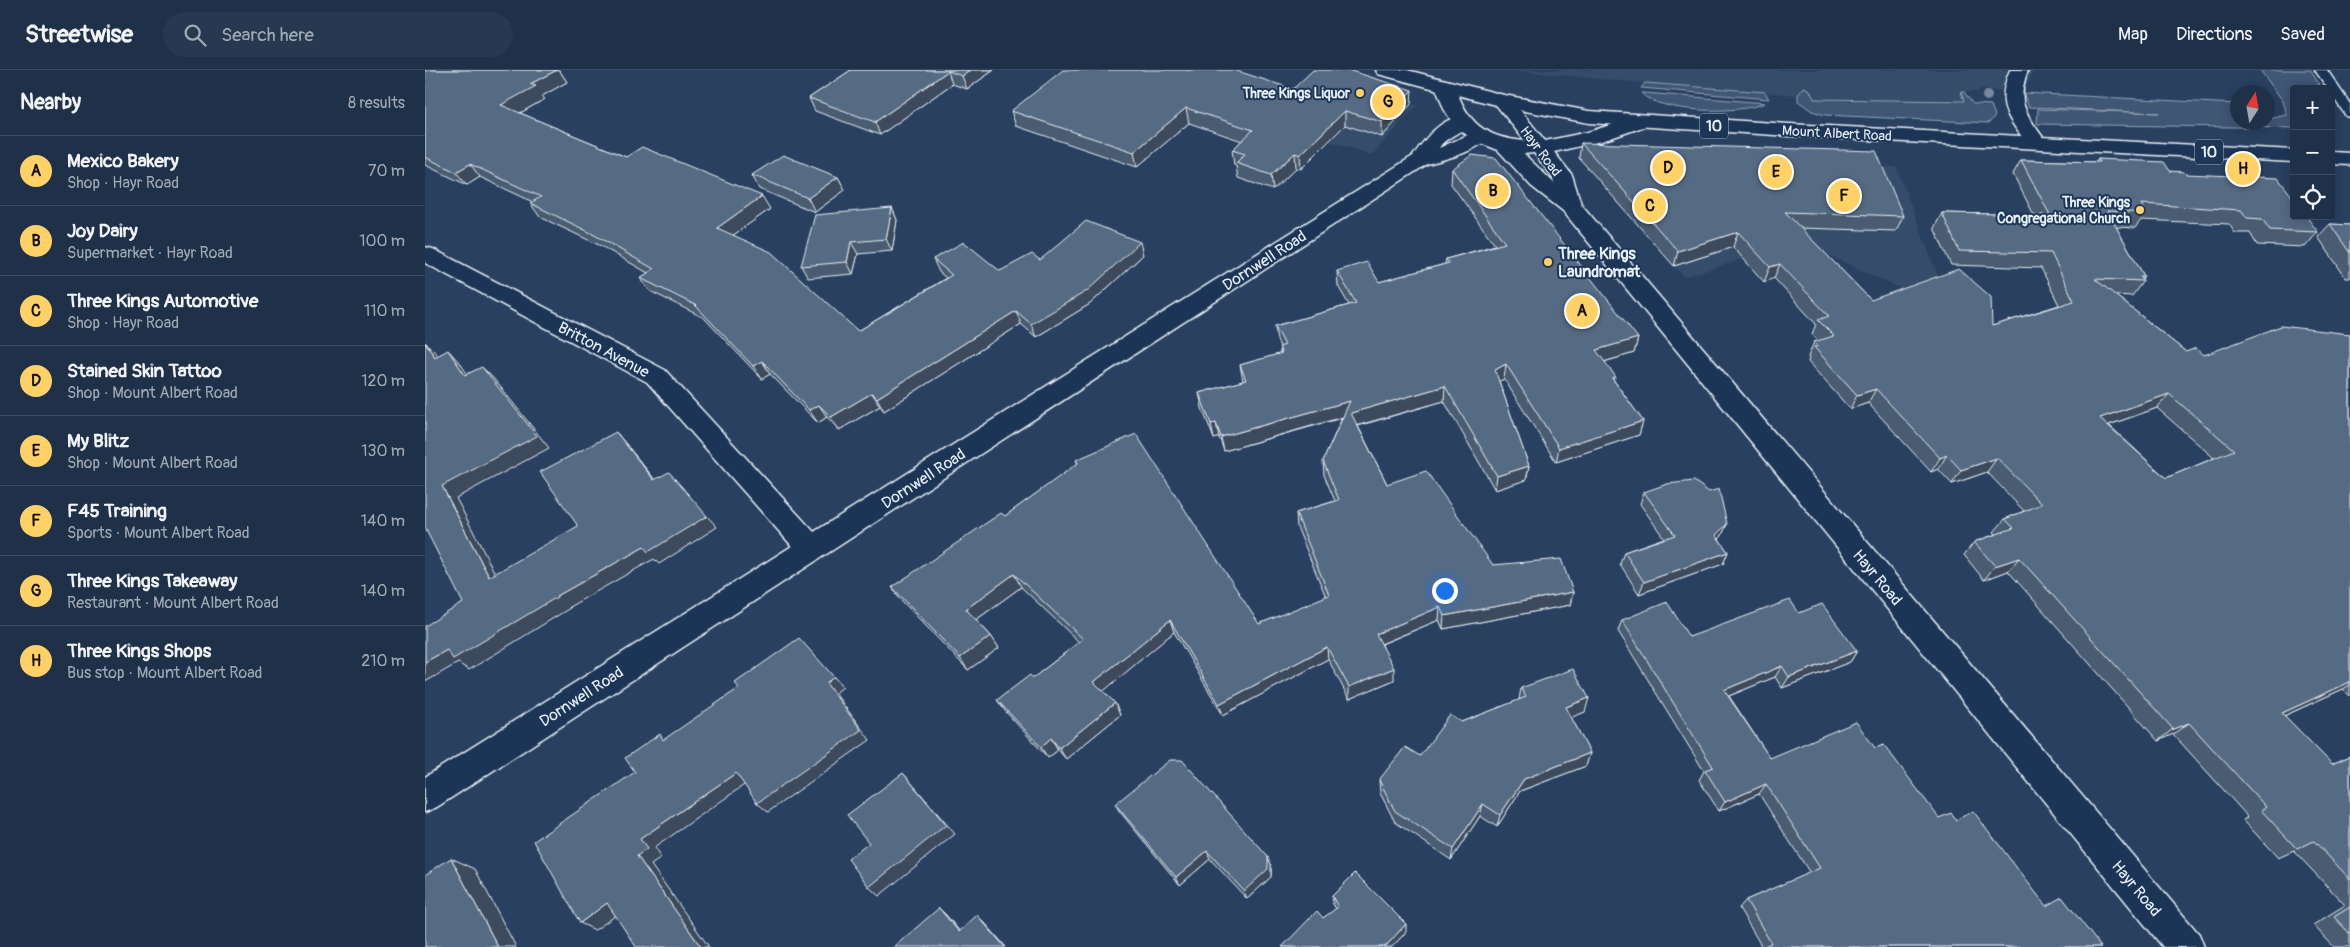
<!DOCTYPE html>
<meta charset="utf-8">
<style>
:root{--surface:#1f3049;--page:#273850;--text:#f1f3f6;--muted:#a1a9b4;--line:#3c4b61;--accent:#ffd166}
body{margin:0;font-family:Pangolin,sans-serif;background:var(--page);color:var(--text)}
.controls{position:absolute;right:15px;top:15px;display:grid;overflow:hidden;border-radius:5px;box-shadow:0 2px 12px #0003}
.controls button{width:45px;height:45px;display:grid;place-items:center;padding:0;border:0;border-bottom:1px solid var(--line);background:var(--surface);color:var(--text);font:25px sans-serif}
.compass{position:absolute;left:1805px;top:15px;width:45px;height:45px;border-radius:50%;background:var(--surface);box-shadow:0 2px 12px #0003;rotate:11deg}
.you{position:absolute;left:1019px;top:520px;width:18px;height:18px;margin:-12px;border:4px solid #fff;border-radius:50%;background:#1a73e8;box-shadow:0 0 0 8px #1a73e833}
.badge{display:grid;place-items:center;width:32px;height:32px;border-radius:50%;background:var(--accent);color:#111;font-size:16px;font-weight:700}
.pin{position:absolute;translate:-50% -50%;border:2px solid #fff;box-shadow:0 1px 5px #0006}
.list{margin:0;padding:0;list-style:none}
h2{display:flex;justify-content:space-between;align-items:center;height:65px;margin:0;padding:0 20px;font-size:21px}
h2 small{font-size:16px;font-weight:400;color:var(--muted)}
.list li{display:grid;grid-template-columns:32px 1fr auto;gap:15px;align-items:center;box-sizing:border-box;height:70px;padding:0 20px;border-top:1px solid var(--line)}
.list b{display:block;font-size:19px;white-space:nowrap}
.list p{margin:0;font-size:16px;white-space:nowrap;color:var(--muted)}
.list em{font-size:16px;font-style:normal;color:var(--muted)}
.icon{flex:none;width:28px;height:28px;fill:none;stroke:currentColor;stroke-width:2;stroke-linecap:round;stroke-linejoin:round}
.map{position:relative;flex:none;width:1925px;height:877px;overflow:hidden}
header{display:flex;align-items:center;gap:30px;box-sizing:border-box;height:70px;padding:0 25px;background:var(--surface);border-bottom:1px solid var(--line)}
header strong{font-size:24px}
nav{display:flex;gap:28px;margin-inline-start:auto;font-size:18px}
.search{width:350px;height:45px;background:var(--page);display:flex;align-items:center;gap:12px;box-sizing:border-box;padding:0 18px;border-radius:28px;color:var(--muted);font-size:19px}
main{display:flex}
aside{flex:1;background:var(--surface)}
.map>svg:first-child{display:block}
.built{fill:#364d6b}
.green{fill:#415774;stroke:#94a4b6}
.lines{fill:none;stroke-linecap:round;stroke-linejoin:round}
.lane-casing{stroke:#e8f1f8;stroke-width:3}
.street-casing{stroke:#e8f1f8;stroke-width:3}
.secondary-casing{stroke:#e8f1f8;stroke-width:3}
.primary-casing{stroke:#e8f1f8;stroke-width:3}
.lane{fill:#1d3557;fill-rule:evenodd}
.street{fill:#1d3557;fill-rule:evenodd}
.secondary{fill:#1d3557;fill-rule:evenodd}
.primary{fill:#1d3557;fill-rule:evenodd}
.tree{fill:#77889e}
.wall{fill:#495b71;stroke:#e8f1f8;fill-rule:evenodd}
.shaded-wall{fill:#3c4a5c;stroke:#e8f1f8}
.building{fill:#556a83;stroke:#e8f1f8;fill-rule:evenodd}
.poi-dot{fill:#ffd166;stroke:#1d3557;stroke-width:2}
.labels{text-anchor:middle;stroke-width:4;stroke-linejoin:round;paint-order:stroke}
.far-poi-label{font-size:14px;font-weight:bold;fill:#e8f1f8;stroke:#1d3557;text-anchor:end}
.far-street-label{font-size:14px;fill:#e8f1f8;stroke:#1d3557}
.shield{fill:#1d3557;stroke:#abb9c8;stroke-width:1}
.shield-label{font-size:15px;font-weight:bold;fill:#e8f1f8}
.poi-label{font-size:16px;font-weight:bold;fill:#e8f1f8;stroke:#1d3557;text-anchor:start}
.street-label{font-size:16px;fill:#e8f1f8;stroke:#1d3557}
</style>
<header>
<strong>Streetwise</strong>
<div class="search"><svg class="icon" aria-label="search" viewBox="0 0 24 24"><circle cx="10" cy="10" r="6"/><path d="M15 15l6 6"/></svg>Search here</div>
<nav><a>Map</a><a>Directions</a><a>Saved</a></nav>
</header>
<main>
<aside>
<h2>Nearby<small>8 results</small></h2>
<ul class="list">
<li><span class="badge">A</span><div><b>Mexico Bakery</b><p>Shop · Hayr Road</p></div><em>70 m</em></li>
<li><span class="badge">B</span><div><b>Joy Dairy</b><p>Supermarket · Hayr Road</p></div><em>100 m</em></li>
<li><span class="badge">C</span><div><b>Three Kings Automotive</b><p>Shop · Hayr Road</p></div><em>110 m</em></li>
<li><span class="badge">D</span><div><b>Stained Skin Tattoo</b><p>Shop · Mount Albert Road</p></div><em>120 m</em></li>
<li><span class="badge">E</span><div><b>My Blitz</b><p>Shop · Mount Albert Road</p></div><em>130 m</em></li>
<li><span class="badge">F</span><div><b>F45 Training</b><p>Sports · Mount Albert Road</p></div><em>140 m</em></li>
<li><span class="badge">G</span><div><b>Three Kings Takeaway</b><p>Restaurant · Mount Albert Road</p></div><em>140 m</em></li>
<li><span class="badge">H</span><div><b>Three Kings Shops</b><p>Bus stop · Mount Albert Road</p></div><em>210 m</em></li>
</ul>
</aside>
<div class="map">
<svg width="1925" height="877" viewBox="0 0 1925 877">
<rect width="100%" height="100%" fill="#294061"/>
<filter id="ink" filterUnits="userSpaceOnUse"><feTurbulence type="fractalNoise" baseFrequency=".02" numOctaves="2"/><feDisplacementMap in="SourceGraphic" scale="10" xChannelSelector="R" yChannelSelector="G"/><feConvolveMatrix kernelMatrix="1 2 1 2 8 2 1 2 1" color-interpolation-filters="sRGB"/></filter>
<g filter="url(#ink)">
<path class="built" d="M1087,0H1609L1598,23L1555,19L1552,22H1537L1540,31L1389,29L1385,20L1379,17L1373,25L1184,10Z
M898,6L992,36L947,85L849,53Z
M1175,88L1471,97L1515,211L1481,221L1375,172L1259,207L1164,99Z"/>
<path class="green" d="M1835,0H1886L1896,19H1869V58L1612,54L1613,39L1734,43L1604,37L1598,23L1812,34V52H1842L1843,49L1862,45L1858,31Z
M1220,13L1340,22L1344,29L1216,18Z
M1379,17L1385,20L1389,29L1539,31L1536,22H1539L1548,34L1566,35L1570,46L1564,53L1400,45L1387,41L1373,31V25Z
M1216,23H1220L1340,33C1316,44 1235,44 1216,23Z"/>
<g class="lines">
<g class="lane-casing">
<path id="lane" d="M1890,0H1902L1925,34V47L1921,46L1906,24V19H1903Z"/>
</g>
<g class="street-casing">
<path id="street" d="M1585,0H1603C1590,35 1602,44 1621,72L1618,76L1611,78L1604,76C1583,48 1570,35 1585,0Z
M1037,45L1044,47L1047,51C1039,63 1022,65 1014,78L1056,59L1063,61L1066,65C1055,81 1021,89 1002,94L12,737L0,742V707L367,476L222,312L0,193V177L8,179L240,300L389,462L988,86C1001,67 1014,51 1037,45Z"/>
</g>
<g class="secondary-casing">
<path id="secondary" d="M1020,10L1027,12L1030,16C1042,53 1060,68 1100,71L1068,31L1071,27L1078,25L1085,27L1120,71L1163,62L1214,46L1221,48L1224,52L1221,56L1177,71L1129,82L1147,105L1156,134L1774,864L1779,877H1738L1138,141L1106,116L1073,80L1048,70L1029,55L1019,39L1010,16L1013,12ZM1109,83L1127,106L1129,113L1099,84Z"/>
</g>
<g class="primary-casing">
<path id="primary" d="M951,0H982L1079,25L1164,41L1364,54L1869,80V92L1364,66L1164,53L1078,37L953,4Z
M1906,82L1925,83V95L1906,94Z"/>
</g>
<use href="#lane" class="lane"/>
<use href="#street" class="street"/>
<use href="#secondary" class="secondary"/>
<use href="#primary" class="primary"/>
</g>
<circle class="tree" cx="1562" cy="26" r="5"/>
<path class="wall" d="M0,0H134L142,12L117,26L120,29L95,43L201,87L345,139L308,165L433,261L521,208L514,202L508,189L575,201L615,190L718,185L665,234L611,267L596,254L459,341L455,336L414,360L402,347L393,353L345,304L337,309L279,248L225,221L215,208L223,203L176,176L115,147L105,133L108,132L55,107L42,115L0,95Z
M426,0H569L542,19L527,14L455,65L390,41L384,28Z
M868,19L986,34L957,67L920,55L876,99L871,98L848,120L813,108L811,96L809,95L807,80L817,71L764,53L712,97L591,56L586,41Z
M1156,73L1478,146L1471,161L1375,158L1446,230L1567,256L1634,235L1616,198L1526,195L1509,158L1517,143L1609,145L1588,104L1596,90L1671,92L1673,89L1761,104L1893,162L1880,177L1832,175L1825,163H1810L1804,154L1716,150L1710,158L1691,157L1719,206L1717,209L1718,211L1707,226L1690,225L1761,282L1779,285L1925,264V626L1918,619L1859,646L1907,694L1925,686V877H1909L1888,855L1920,835L1869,781L1853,788L1818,750L1823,747L1748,664L1733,671L1583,501L1559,510L1539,485L1549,472L1571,464L1569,462L1580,449L1599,441L1562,402L1527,414L1513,399L1506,402L1443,333L1425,339L1383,292L1384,289L1383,287L1389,272L1393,271L1387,264L1391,254L1349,208L1339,212L1308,177L1249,196L1154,88ZM1732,338L1789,388L1741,408L1684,355Z
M1027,99L1213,268L1209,283L1179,292L1190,312L1218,351L1214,365L1131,392L1079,309L1074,311L1104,396L1101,410L1070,420L1019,331L933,356L962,414L1068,495L1148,522L1145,535L1018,559L1014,550L957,574L969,610L924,629L903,589L798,645L749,562L678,621L690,633L695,645L641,689L633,680L623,688L580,641L572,630L608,608L654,572L596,517L551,550L566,566L574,578L543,600L476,530L467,517L580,446L653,394L651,390L834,554L901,527L872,457L871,443L910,431L899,405L898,391L917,348L799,381L794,367L789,369L777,338L774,323L818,311L815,295L855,284V277L852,270L850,256L924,235L913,216L912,201L954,212L1020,194L1021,189L1070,175L1026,114Z
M327,105L413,107L420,120L390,142L334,119Z
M467,138L472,150L467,181L433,184L428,204L383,208L376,196Z
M1905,154L1925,155V208H1921L1893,167Z
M1219,422L1302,454L1296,467L1294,469L1303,482L1298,494L1214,524L1195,494L1199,482L1239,468L1215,434Z
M1374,543L1432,581L1425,592L1357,618L1350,607L1304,626L1345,688L1450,678L1514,748L1531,750L1621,836L1676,877H1337L1314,838L1321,830L1385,803L1334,724L1294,741L1274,710L1279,701L1193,561L1197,550L1264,567Z
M1096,618L1160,642L1146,647L1165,683L1161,696L1095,721L1072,757L1055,746L1026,790L970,752L955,723L954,710L995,686L1037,652L1094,630Z
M690,734L843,787L846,795V807L822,829L785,789L755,815L695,742Z
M907,826L981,862L967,877H857L911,839L908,834Z"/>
<path class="shaded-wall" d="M132,0H134L142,12L117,26L120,29L86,48L76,35L105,14Z
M546,0H569L542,19L537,6Z
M523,1L527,14L455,65L450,52Z
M987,20L986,34L957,67V52Z
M761,38L764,53L712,97L709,82Z
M920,41V55L876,99L875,85Z
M870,83L871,98L848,120L846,105Z
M45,94L55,107L42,115L31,102Z
M413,107L420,120L390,142L383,128Z
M337,126L345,139L300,171L292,158Z
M467,138L472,150L467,181L461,169Z
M1313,162L1308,177L1249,196L1253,181Z
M426,172L433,184L428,204L422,192Z
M715,172L718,185L665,234L611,267L606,254Z
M1355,194L1349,208L1339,212L1345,197Z
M591,241L596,254L459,341L452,328Z
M1213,268L1209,283L1168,295L1171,280Z
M0,272L10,282L22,299L10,287Z
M23,280L35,293L52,318L40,305Z
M337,291L345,304L337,309L328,296Z
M1081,294L1079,309L1068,314L1070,300Z
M57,297L69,309L124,378L31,428L78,519L64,507L17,416Z
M1020,316L1019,331L927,357L926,343Z
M1451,319L1443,333L1425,339L1432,325Z
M447,323L455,336L414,360L406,347Z
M1744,324L1732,338L1664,362L1675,348Z
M925,331V345L799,381L796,367Z
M394,335L402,347L393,353L384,340Z
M1218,351L1214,365L1131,392L1134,378Z
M791,353L794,367L789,369L786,354Z
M191,362L201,374L240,422L229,410Z
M1522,385L1513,399L1506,402L1515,388Z
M1572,388L1562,402L1527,414L1536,400Z
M1104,396L1101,410L1070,420L1072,406Z
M282,446L292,457L234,494L229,489L144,537L145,538L44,600L33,593L0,612V592L22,580L132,526L219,477Z
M1302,454L1296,467L1286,477L1291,465Z
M1303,482L1298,494L1214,524L1219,512Z
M1594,488L1583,501L1559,510L1570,496Z
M589,504L596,517L548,552L541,539Z
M1148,522L1145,535L1018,559L1019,546Z
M1015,537L1014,550L951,576V564Z
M745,550L749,562L675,624L669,612Z
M566,566L574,578L543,600L535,588Z
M902,577L903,589L798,645L794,634Z
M1432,581L1425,592L1357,618L1364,607Z
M1357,596L1350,607L1294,630L1299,620Z
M969,598V610L924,629V617Z
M409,607L418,617L410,623L445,670L343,742L332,733L401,613Z
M1925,612V615L1918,619L1839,655L1857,643Z
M1164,628L1160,642L1137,651L1141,637Z
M690,633L695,645L641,689L634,678Z
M1764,653L1748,664L1733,671L1748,659Z
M626,668L633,680L623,688L616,677Z
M1165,683L1161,696L1095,721L1072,757L1075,745L1099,709Z
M311,703L322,713L229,778L236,788L226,795L284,877H276L212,786L215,769Z
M478,703L530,764L454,826L444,817Z
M1341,714L1334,724L1294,741L1300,732Z
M1058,734L1055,746L1026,790L1028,779Z
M782,781L785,789L755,815L751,807Z
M843,787L846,795V807L822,829L819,821Z
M26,788L50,799L91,877H73Z
M182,833L197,841L170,860L155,853Z
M514,838L522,846L542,870L534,862Z
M552,845L560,853L581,877H580Z
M981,854V862L967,877H960Z"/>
<path class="building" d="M0,0H132L105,14L111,16L76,35L201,87L217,77L337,126L292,158L346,182L433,261L527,205L508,189L539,172L575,201L607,184L615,190L661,151L715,172L662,221L606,254L591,241L452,328L447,323L406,347L394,335L384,340L337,291L328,296L270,235L215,208L229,199L166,163L105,133L116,127L45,94L31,102L0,87Z
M426,0H546L537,6L523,1L450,52L384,28Z
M638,0H762L764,1L765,0H809L868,19L888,0H923L987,20L957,52L920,41L875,85L870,83L846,105L811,93L820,84L807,80L828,60L761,38L709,82L586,41Z
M1156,73L1451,81L1478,146L1360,142L1446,230L1534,199L1566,227L1567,256L1649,231L1626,183L1534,181L1517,143L1625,145L1596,90L1675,92L1673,89L1739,92L1745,101L1759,102L1761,104L1853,108L1869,129V146H1881L1893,162L1845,160L1837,149L1822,148L1816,140L1716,134L1721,143L1682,141L1719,206H1715L1718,211L1670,209L1761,282L1771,278L1779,285L1856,256L1925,264V612L1857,643L1907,694L1925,686V809L1889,771L1872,779L1836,740L1841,737L1764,653L1748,659L1594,488L1570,496L1549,472L1589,458L1580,449L1617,434L1572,388L1536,400L1522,385L1515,388L1451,319L1432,325L1389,277L1393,276L1389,272L1409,266L1393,250L1404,246L1355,194L1345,197L1313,162L1253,181ZM1744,324L1809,380L1741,408L1675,348Z
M358,85L413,107L383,128L327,105Z
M1047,85L1071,88L1213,268L1171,280L1191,307L1187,308L1218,351L1134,378L1081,294L1070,300L1104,396L1072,406L1020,316L926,343L962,414L1001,401L1068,495L1136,489L1148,522L1019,546L1015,537L951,564L969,598L924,617L902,577L794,634L745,550L669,612L690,633L634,678L626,668L616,677L572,630L605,605L608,608L658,569L589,504L541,539L566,566L535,588L467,517L576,443L580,446L653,393L651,390L711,364L834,554L904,525L871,443L914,430L898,391L925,331L796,367L791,353L786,354L774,323L821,310L815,295L857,283L854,277L860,275L850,256L931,233L912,201L942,192L954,212L1024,193L1021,189L1080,173L1027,99Z
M467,138L461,169L426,172L422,192L376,196L390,145Z
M1905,154L1925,155V183Z
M0,273L10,287L23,280L40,305L57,297L112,366L17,416L64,507L153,456L115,402L191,362L229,410L244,402L282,446L223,482L219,477L132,526V527L28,589L22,580L0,592V556L38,533L0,458Z
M1269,411L1284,422L1294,419L1302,454L1291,465L1303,482L1219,512L1199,482L1250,465L1219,422L1242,414Z
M1365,530L1374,543L1397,534L1432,581L1364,607L1357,596L1299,620L1345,688L1431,652L1450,678L1459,675L1514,748L1526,743L1531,750L1548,741L1621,836L1637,827L1676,877H1337L1346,873L1321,830L1395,798L1341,714L1300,732L1280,700L1288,697L1197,550L1242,532L1264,567Z
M374,568L409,607L401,613L436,660L332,733L311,703L215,769L222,779L212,786L276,877H211L182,833L155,853L109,771L210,702L200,688L235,664L238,670L314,618L310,613Z
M1148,599L1164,628L1141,637L1165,683L1099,709L1075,745L1058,734L1028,779L970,741L954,710L980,677L995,686L1025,645L1037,652L1101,627L1096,618Z
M745,690H757L843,787V799L819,821L782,781L751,807L690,734Z
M478,703L521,755L444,817L423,789L444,773L422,745Z
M26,788L73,877H0V805Z
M930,803L981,854L960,877H857L892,841L898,848L913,837L907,826Z
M1925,837V864L1909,847Z
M514,838L534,862L552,845L580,877H469Z"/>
</g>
<g class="poi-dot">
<circle cx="935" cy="23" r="5"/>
<circle cx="1715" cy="140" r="5"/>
<circle cx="1123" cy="192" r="5"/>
</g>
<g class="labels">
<g class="far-poi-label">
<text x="925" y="28">Three Kings Liquor</text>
<text x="1705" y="137">Three Kings<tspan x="1705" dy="16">Congregational Church</tspan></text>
</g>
<g class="far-street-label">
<text transform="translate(1412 63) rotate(3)" y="5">Mount Albert Road</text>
<text transform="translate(1116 81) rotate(53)" y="5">Hayr Road</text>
</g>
<g class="shield">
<rect x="1275" y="43.5" width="28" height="25" rx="4"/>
<rect x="1770" y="69.5" width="28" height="25" rx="4"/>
</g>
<g class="shield-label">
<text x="1289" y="61">10</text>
<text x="1784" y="87">10</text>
</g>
<g class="poi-label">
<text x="1133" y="189">Three Kings<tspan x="1133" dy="18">Laundromat</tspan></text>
</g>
<g class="street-label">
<text transform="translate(839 190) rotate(-33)" y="6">Dornwell Road</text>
<text transform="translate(179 279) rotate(28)" y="6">Britton Avenue</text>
<text transform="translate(498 408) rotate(-33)" y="6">Dornwell Road</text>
<text transform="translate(1453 507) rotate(50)" y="6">Hayr Road</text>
<text transform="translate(156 626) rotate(-33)" y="6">Dornwell Road</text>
<text transform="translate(1712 818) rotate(50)" y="6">Hayr Road</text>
</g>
</g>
</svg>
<div class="controls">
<button>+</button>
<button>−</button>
<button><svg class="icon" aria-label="locate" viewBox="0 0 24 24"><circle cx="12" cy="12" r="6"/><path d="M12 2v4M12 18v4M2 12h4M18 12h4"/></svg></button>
</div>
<svg class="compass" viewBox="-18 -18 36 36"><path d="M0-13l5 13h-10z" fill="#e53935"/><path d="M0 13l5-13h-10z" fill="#a1a9b4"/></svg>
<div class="you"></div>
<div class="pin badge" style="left:1157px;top:241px">A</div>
<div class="pin badge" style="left:1068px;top:121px">B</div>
<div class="pin badge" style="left:1225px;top:136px">C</div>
<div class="pin badge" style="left:1243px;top:98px">D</div>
<div class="pin badge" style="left:1351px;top:102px">E</div>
<div class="pin badge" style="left:1419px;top:126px">F</div>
<div class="pin badge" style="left:963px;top:32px">G</div>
<div class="pin badge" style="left:1818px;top:99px">H</div>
</div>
</main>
